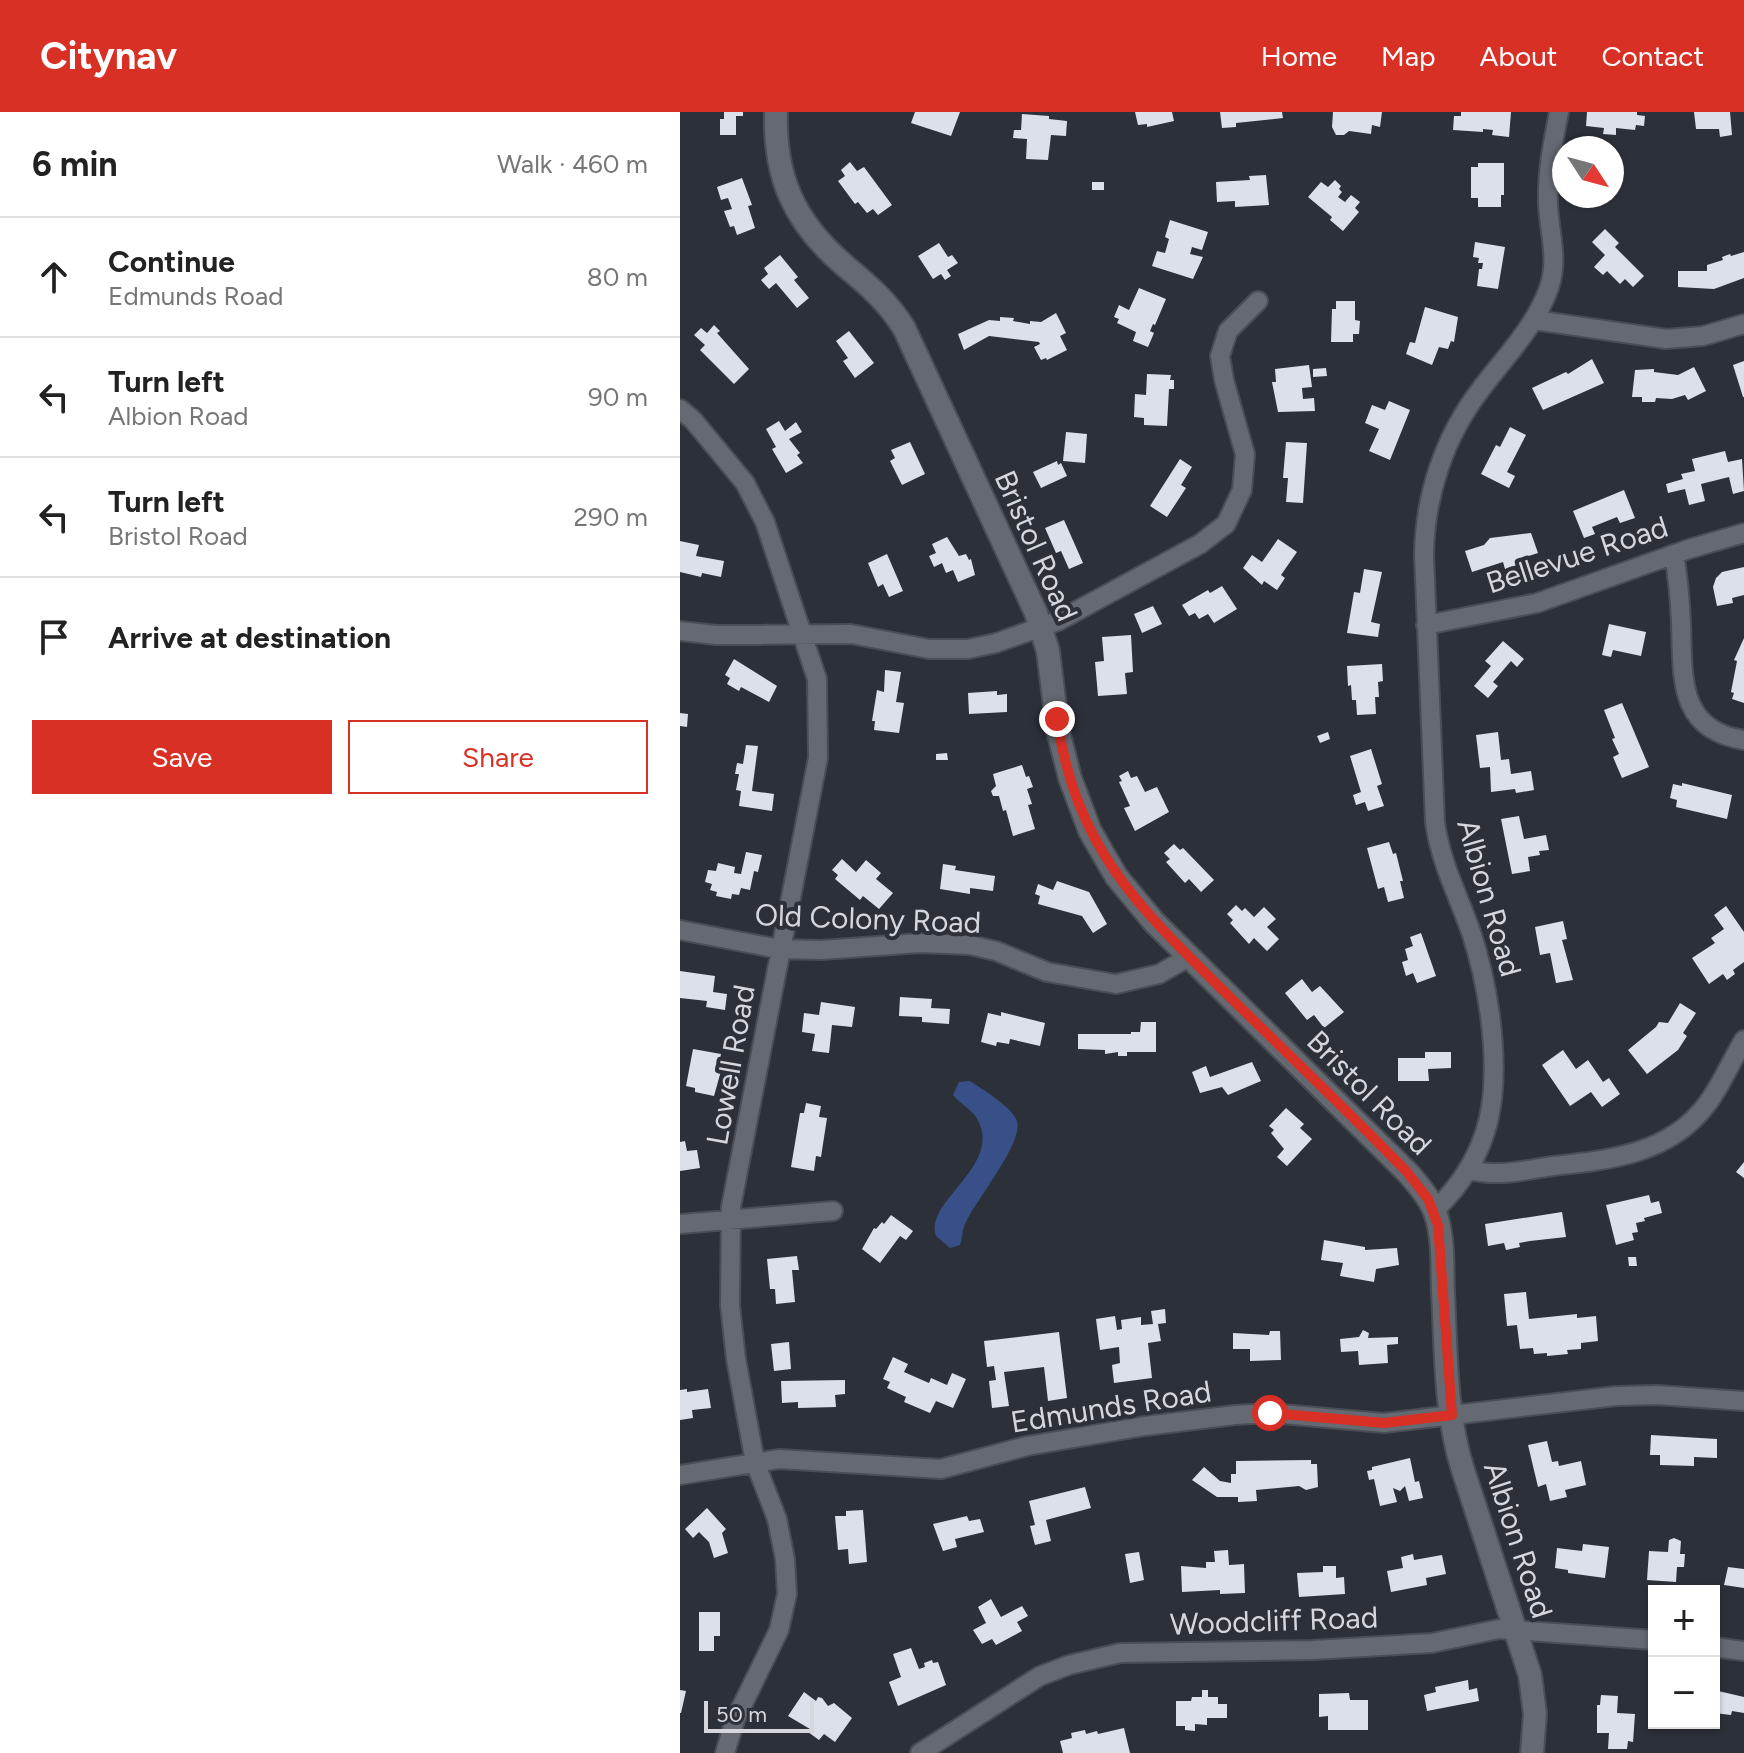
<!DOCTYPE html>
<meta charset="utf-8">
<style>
:root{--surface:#fff;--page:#f6f6f6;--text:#222;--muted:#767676;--line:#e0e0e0;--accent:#d93025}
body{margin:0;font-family:Figtree,sans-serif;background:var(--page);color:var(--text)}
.controls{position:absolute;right:24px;bottom:24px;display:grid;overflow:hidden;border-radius:0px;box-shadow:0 2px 6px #0004}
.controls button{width:72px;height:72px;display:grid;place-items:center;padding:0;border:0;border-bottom:2px solid var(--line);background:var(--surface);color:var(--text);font:40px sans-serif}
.compass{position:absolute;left:872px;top:24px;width:72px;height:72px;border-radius:50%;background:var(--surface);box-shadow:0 2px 6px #0004;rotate:126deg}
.scale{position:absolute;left:24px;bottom:20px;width:110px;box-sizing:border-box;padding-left:8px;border:4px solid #d5d7dc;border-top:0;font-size:22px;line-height:28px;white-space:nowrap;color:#d5d7dc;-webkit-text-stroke:6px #2c3038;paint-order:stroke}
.stop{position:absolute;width:24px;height:24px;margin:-18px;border:6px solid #d93025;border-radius:50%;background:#fff}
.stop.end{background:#d93025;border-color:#fff;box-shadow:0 2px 8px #0008}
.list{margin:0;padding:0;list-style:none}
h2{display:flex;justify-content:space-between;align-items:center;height:104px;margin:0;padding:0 32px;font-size:34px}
h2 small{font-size:26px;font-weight:400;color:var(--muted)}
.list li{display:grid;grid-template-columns:52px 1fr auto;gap:24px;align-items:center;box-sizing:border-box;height:120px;padding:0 32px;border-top:2px solid var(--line)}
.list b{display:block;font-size:30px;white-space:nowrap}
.list p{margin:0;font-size:26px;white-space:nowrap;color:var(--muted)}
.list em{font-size:26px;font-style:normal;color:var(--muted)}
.actions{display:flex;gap:16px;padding:24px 32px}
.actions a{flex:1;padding:18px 0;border:2px solid var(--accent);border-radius:0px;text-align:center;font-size:28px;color:var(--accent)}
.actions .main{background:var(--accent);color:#fff}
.icon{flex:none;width:44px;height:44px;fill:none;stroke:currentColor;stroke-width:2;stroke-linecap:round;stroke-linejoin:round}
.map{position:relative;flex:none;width:1064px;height:1641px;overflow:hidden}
header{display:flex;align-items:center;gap:48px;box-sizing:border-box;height:112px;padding:0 40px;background:var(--accent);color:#fff}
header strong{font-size:38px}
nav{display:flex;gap:44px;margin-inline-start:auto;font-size:28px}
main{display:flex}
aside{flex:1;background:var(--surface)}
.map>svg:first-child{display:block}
.green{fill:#394f87}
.building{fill:#dbe0ea}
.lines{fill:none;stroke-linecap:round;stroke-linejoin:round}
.minor-casing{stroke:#4a4d54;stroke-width:22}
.tertiary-casing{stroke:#4a4d54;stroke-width:26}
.minor{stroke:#646972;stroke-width:18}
.tertiary{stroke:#646972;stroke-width:22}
.route{stroke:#d93025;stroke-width:10}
.labels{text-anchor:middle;stroke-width:8;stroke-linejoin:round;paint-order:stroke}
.street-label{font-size:30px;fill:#d5d7dc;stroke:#2c3038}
</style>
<header>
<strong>Citynav</strong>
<nav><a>Home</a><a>Map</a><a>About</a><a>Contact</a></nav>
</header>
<main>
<aside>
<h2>6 min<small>Walk · 460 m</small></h2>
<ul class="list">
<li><svg class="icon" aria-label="ahead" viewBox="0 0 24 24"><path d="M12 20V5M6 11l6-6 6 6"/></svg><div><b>Continue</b><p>Edmunds Road</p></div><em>80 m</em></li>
<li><svg class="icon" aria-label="left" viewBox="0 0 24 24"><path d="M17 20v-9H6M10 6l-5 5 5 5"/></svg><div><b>Turn left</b><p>Albion Road</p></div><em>90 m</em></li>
<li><svg class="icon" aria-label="left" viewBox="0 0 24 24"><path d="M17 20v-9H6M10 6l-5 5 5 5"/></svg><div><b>Turn left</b><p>Bristol Road</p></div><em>290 m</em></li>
<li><svg class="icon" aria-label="arrive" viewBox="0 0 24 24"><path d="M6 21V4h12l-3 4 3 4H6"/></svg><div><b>Arrive at destination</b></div></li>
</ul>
<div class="actions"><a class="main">Save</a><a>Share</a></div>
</aside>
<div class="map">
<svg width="1064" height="1641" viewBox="0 0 1064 1641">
<rect width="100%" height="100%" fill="#2c3038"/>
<path class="green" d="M290,969C301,976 333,996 337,1009C344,1032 292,1092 284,1115C282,1120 282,1127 280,1133L270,1136L256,1124C243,1089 326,1053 296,1005C290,996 279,991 273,983L279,970Z"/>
<path class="building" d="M44,0H63V4H56V23H40V7H44Z
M235,0H280L271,24L231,11Z
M455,0H492L494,9L467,15V12L458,13Z
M540,0H602L603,6L556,11V15L542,16Z
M653,0H702L700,15L692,13L691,22L669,19L664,23H656L652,15Z
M781,0H831L829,25L812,23L813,18L803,17V20L773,18L774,4H781Z
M907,0H957V3L965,4L964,14L956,13L955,18L936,16V23L923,22L924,16L906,14Z
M1014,0H1050L1052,23L1040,25L1039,17H1016Z
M342,2L369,4V7L387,9L386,24L371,23L368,48L346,47L347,27L333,26L334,18H341Z
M170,50L177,59L184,55L212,93L198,103L193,97L187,101L178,90L175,92L158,69L165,64L161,58Z
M798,51H824V83H821V95H798V86H791V55H798Z
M586,63L589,93L555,95V89L537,90L536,70L570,68L569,64Z
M62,66L72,93L68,94L75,116L57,123L54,114L50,115L44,99L52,97L48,86L41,88L37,75Z
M655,68L661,74L659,77L662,80L658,85L665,90L671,83L680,90L675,96L679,100L663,119L650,108L652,105L628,85L641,70L648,75Z
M412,70H424V78H412Z
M490,108L528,120L522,138L512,135L510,142L523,145L513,167L472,154L477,139L485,141L489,127L485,125Z
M925,117L939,131L935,135L964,164L953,175L945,167L940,172L927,159L923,163L914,155L925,143L912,130Z
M795,130L825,135L818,177L797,174L799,157H802L803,151H798L799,146L793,145Z
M259,131L268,145L272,143L278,151L267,158L271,164L265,168L261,162L253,167L238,144Z
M1064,140V166L1034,177L998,175V159H1027V153L1043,148L1042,145L1050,142L1051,144Z
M100,143L118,165L114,168L129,186L117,196L96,171L89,177L81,168L88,162L84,156Z
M459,176L486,187L475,213L473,212L470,219L474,221L468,235L453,229L456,220L437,211L439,207L434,205L439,193L449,198Z
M656,189H675V208L680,209L679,222H673V230H651L652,197H656Z
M745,195L778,205L774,230L771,229L768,237L759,235L752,253L726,242L730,230L735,231Z
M376,201L386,221L380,224L387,238L367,248L366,246L361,248L354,235L360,232L359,230L309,224L284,238L278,222L309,208L320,209V205L334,206L333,209L350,212V209L361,210Z
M34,213L40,219L37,221L69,257L54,272L20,238L25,233L14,223L21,216L27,221Z
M169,219L194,251L175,266L163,249L168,246L156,229Z
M912,247L924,271L863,298L852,276L886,260L888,262Z
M1064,249V285H1063L1053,253Z
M629,253L632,275L622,276L623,287L634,286L635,299L598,300L592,270H596L595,257Z
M1014,255L1026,279L1008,288L1005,283L992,287L976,286L975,290H962V285H952L955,258L974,257V260L998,263Z
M646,256L647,264L633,265V257Z
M467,262L491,263L490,268H494V277H489L487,314L464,313V306L454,305L455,282L466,283Z
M709,289L730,298L710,348L689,339L699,317L685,311L692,293L705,298Z
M99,309L105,319L116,310L122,320L109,327L120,341L117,343L123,351L106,361L92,337L96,335L86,317Z
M830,315L846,323L827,360L835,364L829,376L801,362L816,333L820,335Z
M386,320L407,322L405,351L383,349Z
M230,330L245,362L222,373L210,349L215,346L211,338Z
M606,330L627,331L623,391L606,390L608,366H603Z
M1045,339L1048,350L1062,347L1064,379L1053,382L1049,365L1021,372L1025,389L1009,393L1005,377L988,381L986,372L1003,367L1001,362L1015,359L1012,347Z
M500,347L512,355L501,373L506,376L487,405L470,394Z
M377,349L378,353L381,351L387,364L361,376L353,360Z
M944,378L955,406L940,411L937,405L912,415L915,422L904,426L893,399Z
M384,408L403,451L389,457L381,439L376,441L365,416Z
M851,421L858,441L839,447L840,452L825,457L823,450L792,460L785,439L804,433L810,426Z
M267,425L279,444L286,442L289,448L291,447L295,463L278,470L273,458L266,461L262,451L254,455L249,444L256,441L252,432Z
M598,427L617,440L601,463L605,466L597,478L584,469L582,473L563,456L572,443L582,450Z
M0,429L19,433L16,444L44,449L41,465L22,461L21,465L0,460Z
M207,442L223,479L209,485L203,472L198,475L188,451Z
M1064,455V483L1052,486L1053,491L1037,494L1033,475L1036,466L1042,460Z
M684,457L702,460L691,510L700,512L698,525L667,521L674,480L680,481Z
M542,474L557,497L534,511L528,502L519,507L515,501L509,504L502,493L528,478L530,481Z
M473,494L482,512L462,521L454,502Z
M929,512L966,520L961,544L933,538L931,545L922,543Z
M451,523L453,560L445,561L447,582L418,584L415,550L424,549L422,525Z
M1064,526V591L1052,587L1054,581L1051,580L1057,549L1054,548Z
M823,529L844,547L837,555L831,549L813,570L818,574L808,586L794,574L811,554L805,549Z
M54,547L97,574L89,590L61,575L59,579L47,572L50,566L45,563Z
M702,552L703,569L698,570L699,585H695L696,602L677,603L676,588H672L671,573L668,574L667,554Z
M205,558L221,560L216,590L224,591L219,621L194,618L195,609H192L197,578L204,580Z
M317,579V583L327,582V600L289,602L288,581Z
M942,591L969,655L942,666L933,645L939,642L932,627L935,626L924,598Z
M0,601L8,602L7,615L0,614Z
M648,620L650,627L640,631L637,624Z
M818,620L821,648L829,647L831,662L851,659L854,678L836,681L835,677L811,680L810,655L800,656L796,623Z
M66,633L78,634L72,679L94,682L92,699L59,694L61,679L56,678L59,662H55L57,651L63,652Z
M691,637L702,672L697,674L704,694L688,699L685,690L676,693L673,683L681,680L670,644Z
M267,641L268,648H256V642Z
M342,653L346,665L349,664L353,675L347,677L352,692L348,693L355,717L333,724L326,698L323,699L319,684H313L311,679L316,674L313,662Z
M448,659L451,666L457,664L465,680L477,675L489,700L455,719L444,696L450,694L439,670L442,669L439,664Z
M1002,671L1052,683L1047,707L996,695L997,688L990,686L993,672L1002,674Z
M839,704L844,727L866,723L869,738L859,739L860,743L848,745L850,759L832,762L821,707Z
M709,730L713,742L716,741L723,769H720L724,786L708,790L704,775L698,777L687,736Z
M494,732L500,738L503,736L534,768L521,780L509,767L505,771L486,750L490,747L484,741Z
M66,740L82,743L78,760L74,759L70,778L61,776L59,783L52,782L51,787L36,784L37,780L30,778L32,772L25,770L28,758L36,759L38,751L55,755L54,761L61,762Z
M162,747L176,760L186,748L201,761L196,767L213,781L199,797L183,784L180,788L155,767L158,763L152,758Z
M263,752L276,754L275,758L315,764L313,779L290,776V782L260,777Z
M377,769L409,780L427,812L413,821L402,804L358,792L360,784L355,782L358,772L373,778Z
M556,793L562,799L565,796L574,805L584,795L596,807L587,815L599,827L587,839L574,826L569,832L550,811L553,808L547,802Z
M1046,794L1064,820V850L1053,858L1055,862L1047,868L1043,862L1029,872L1012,846L1035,831L1031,826L1044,817L1034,803Z
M883,809L887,827L882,828L893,868L876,871L870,841L860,843L855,815Z
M741,821L756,864L737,871L733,861L726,864L722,850L728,848L725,837L733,834L730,825Z
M0,859L35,864L33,880L47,882L45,898L26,895L27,889L0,886Z
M622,867L632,880L640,874L664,900L644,916L634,903L627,908L605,881Z
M220,885L252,887L251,896L270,897L269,912L242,910V905L219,904Z
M141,890L175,895L172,915L152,913L149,941L132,939L135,922L122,920L124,901L139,903Z
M1000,891L1016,901L1003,921L1007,924L998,938L967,962L948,938L976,915L979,910L988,911Z
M321,900L365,911L360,934L330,927L329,932L317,930L316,934L301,930L308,901L321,904Z
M461,910H476V940H447V944H438V940L425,942V938L398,937V922H451V920H460Z
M13,937L41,942L38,958L41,959L34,984L15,980V976L6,974Z
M883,938L896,957L908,948L923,970L929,966L940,982L922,995L911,980L890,994L862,953Z
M745,940H771V956L748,957L749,969H718V946H745Z
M572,950L581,969L548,983L542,975L520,981L512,960L526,954L530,965Z
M126,991L141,994L139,1005L147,1006L141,1045L136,1044L134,1059L111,1055L120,1001H124Z
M606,996L624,1012L620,1016L632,1027L607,1054L597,1045L604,1037L591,1021L594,1018L589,1014Z
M5,1029L7,1039L17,1038L20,1056L0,1059V1030Z
M1064,1050V1066L1056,1060Z
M969,1083L971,1091L979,1089L982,1101L964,1106L965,1109L956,1111L958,1120L952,1121L954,1128L936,1133L926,1093Z
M882,1100L886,1125L850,1129L839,1131L840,1135L826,1138L824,1131L808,1134L805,1112Z
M211,1103L233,1119L226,1128L220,1124L200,1151L182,1137L194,1116L196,1117L202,1110L204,1112Z
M644,1128L685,1135V1138L717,1136L719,1153L696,1157L694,1170L660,1164L663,1151L641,1148Z
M117,1144L119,1158H112L115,1190L96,1192L95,1177H90L87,1147Z
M948,1145H956L957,1154H949Z
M846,1180L849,1207L897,1202V1206L916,1204L918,1229L901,1231V1237L887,1238L888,1242L867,1244V1241L854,1242L853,1236L840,1237L837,1213L827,1214L824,1182Z
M485,1197L486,1211L478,1212L481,1229L468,1231L472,1266L434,1271L432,1253L440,1251L439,1235L420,1238L416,1207L435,1204L437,1218L442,1217L441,1208L461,1205V1213L473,1212L471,1199Z
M683,1218L689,1221L688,1226L718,1225V1232L707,1233L708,1251L679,1253L678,1239L661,1240L660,1227L679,1225Z
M590,1219H600L601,1248L570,1249V1237H553V1221L589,1223Z
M379,1220L387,1286L368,1289L364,1255L324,1260L329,1294L312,1296L309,1269L316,1268L314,1254L307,1255L304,1229Z
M109,1230L111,1257L94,1259L91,1232Z
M213,1245L228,1252L224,1260L249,1271L251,1266L267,1273L272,1261L286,1267L273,1296L256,1289L250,1301L224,1290L226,1285L207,1276L210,1270L203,1267Z
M165,1268V1282L155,1283L156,1295L118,1296V1290L102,1291L101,1269Z
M7,1277V1280L28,1277L31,1296L12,1298L13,1306L0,1308V1278Z
M971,1323L1037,1327V1346L1014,1345V1354L980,1353V1343H970Z
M867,1329L872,1350L878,1349L879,1354L901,1349L906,1373L885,1378L887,1385L870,1389L866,1372L858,1375L848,1333Z
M730,1346L735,1370L739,1369L743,1386L729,1389L725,1374L720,1379L713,1376L717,1390L700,1394L694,1367L689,1368L687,1359L692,1358V1355Z
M631,1348V1352H637L638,1375L626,1378L619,1374L576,1378L577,1389L558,1390V1385H537L512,1368L524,1355L540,1369L551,1371V1362H556V1349Z
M405,1375L411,1396L366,1408L371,1429L355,1433L350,1414L355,1413L349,1389Z
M27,1396L46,1417L42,1421L48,1441L34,1446L29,1430L19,1420L13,1426L5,1417Z
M183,1398L187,1450L169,1452L168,1437L158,1438L155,1404H166V1399Z
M287,1404L289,1409L300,1407L304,1420L275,1427L277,1435L263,1439L253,1412Z
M994,1426L1001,1429L1000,1442H1005L1004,1455H997L996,1470L967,1468L969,1439L988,1440L989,1428Z
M903,1432L929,1435L925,1466L888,1461V1458L875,1456L877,1436L902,1439Z
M548,1438L549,1453L564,1452L565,1481L540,1482V1478L502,1480L501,1454L526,1456V1450H535L534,1439Z
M459,1440L464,1468L450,1471L445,1442Z
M733,1442L734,1448L762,1443L766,1462L746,1466L747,1473L711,1480L707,1459L723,1456L721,1445Z
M643,1454H656V1466L664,1465L665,1482L619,1485L617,1461L643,1460Z
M1048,1455L1064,1457V1476L1044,1473Z
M311,1487L321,1505L342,1494L348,1504L337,1510L342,1519L316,1533L312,1527L302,1532L293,1518L306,1511L298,1495Z
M19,1500H40V1524H34V1539H19Z
M231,1536L239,1557L245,1555L244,1551L252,1548L253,1551L258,1550L266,1573L218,1594L209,1570L221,1565L213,1542Z
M788,1568L789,1578L797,1576L799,1589L747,1599L744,1583L756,1580L755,1575Z
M0,1578L6,1579L1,1601H0Z
M522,1578H528V1585H538V1592H547V1606H527V1613L515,1612V1619L505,1618V1614H496V1589H511L512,1585H522Z
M1034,1578L1064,1585V1601L1052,1599L1051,1603L1034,1601Z
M124,1580L136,1589L138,1585L142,1586L148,1594L154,1591L172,1606L155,1630L144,1622L139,1628L128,1620L130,1617L108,1604Z
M669,1581L670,1588H688V1618H648V1604L639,1605V1582Z
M921,1583L938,1584L937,1601L955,1602L953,1630L948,1629L947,1637H928L929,1621H917V1593H920Z
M444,1616L450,1641H383L380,1629L392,1626L391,1621L405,1618L406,1622L417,1619L418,1622Z"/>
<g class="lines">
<g class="minor-casing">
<path id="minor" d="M854,208L986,227L1023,224L1064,212
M0,297L13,308L65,371L85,410L137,567L138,646L51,1095L50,1193L56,1247L75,1350L97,1407L105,1447L107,1482L99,1518L55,1608L45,1641
M994,442C998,465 1000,488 1001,511C1003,564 997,618 1064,628
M746,513L857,491L1009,437L1064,421
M0,519L36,523L171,522L249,537H288L316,531L378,509L520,432L546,412L562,378L565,342L544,268L540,244L548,219L578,189
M0,818L99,837L141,838L240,831L290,833L316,839L367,860L436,872L479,862L509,845
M788,1057C814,1066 846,1058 873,1054C930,1048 990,1042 1027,992C1042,972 1051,949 1064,928
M754,1099C814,1042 820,981 810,903C806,875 800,847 791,820C778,783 760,749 755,710L744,443C745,383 764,325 801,277C825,245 855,215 869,176C879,146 869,121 868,91C867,60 873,30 879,0
M0,1112L153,1099
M0,1363L99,1347L261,1357L347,1334L465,1314L555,1303L590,1301L704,1311L936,1284L977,1283L1064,1289
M1034,1535L1064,1539
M240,1641L360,1564L389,1553L440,1541L633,1538L752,1531L819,1517L974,1528"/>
</g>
<g class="tertiary-casing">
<path id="tertiary" d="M96,0C94,65 114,110 164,153C187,172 208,190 224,216L356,501L368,539L378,619L390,666L410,719L436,764L474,810L727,1060C738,1072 749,1085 755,1100C764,1125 762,1154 763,1180C766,1238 765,1302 783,1358L850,1563L855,1602L852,1641"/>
</g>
<use href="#minor" class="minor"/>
<use href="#tertiary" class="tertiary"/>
</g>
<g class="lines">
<path class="route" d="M377,607C397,743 465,801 558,893C614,948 672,1003 727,1060L748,1087L758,1113L772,1303L704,1311L590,1301"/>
</g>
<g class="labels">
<g class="street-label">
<text transform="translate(356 434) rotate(66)" y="10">Bristol Road</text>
<text transform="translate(897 443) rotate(-18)" y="10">Bellevue Road</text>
<text transform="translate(809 786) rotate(74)" y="10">Albion Road</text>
<text transform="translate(188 807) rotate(2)" y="10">Old Colony Road</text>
<text transform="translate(51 953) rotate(-80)" y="10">Lowell Road</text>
<text transform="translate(689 981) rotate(45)" y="10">Bristol Road</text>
<text transform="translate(431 1295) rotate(-9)" y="10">Edmunds Road</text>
<text transform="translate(838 1428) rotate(72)" y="10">Albion Road</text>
<text transform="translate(594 1509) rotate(-2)" y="10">Woodcliff Road</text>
</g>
</g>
</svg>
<div class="controls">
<button>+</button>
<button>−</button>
</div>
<svg class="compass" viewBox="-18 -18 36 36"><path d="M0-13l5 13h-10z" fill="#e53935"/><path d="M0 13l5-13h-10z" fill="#767676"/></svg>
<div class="scale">50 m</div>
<div class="stop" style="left:590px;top:1301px"></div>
<div class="stop end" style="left:377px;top:607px"></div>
</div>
</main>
